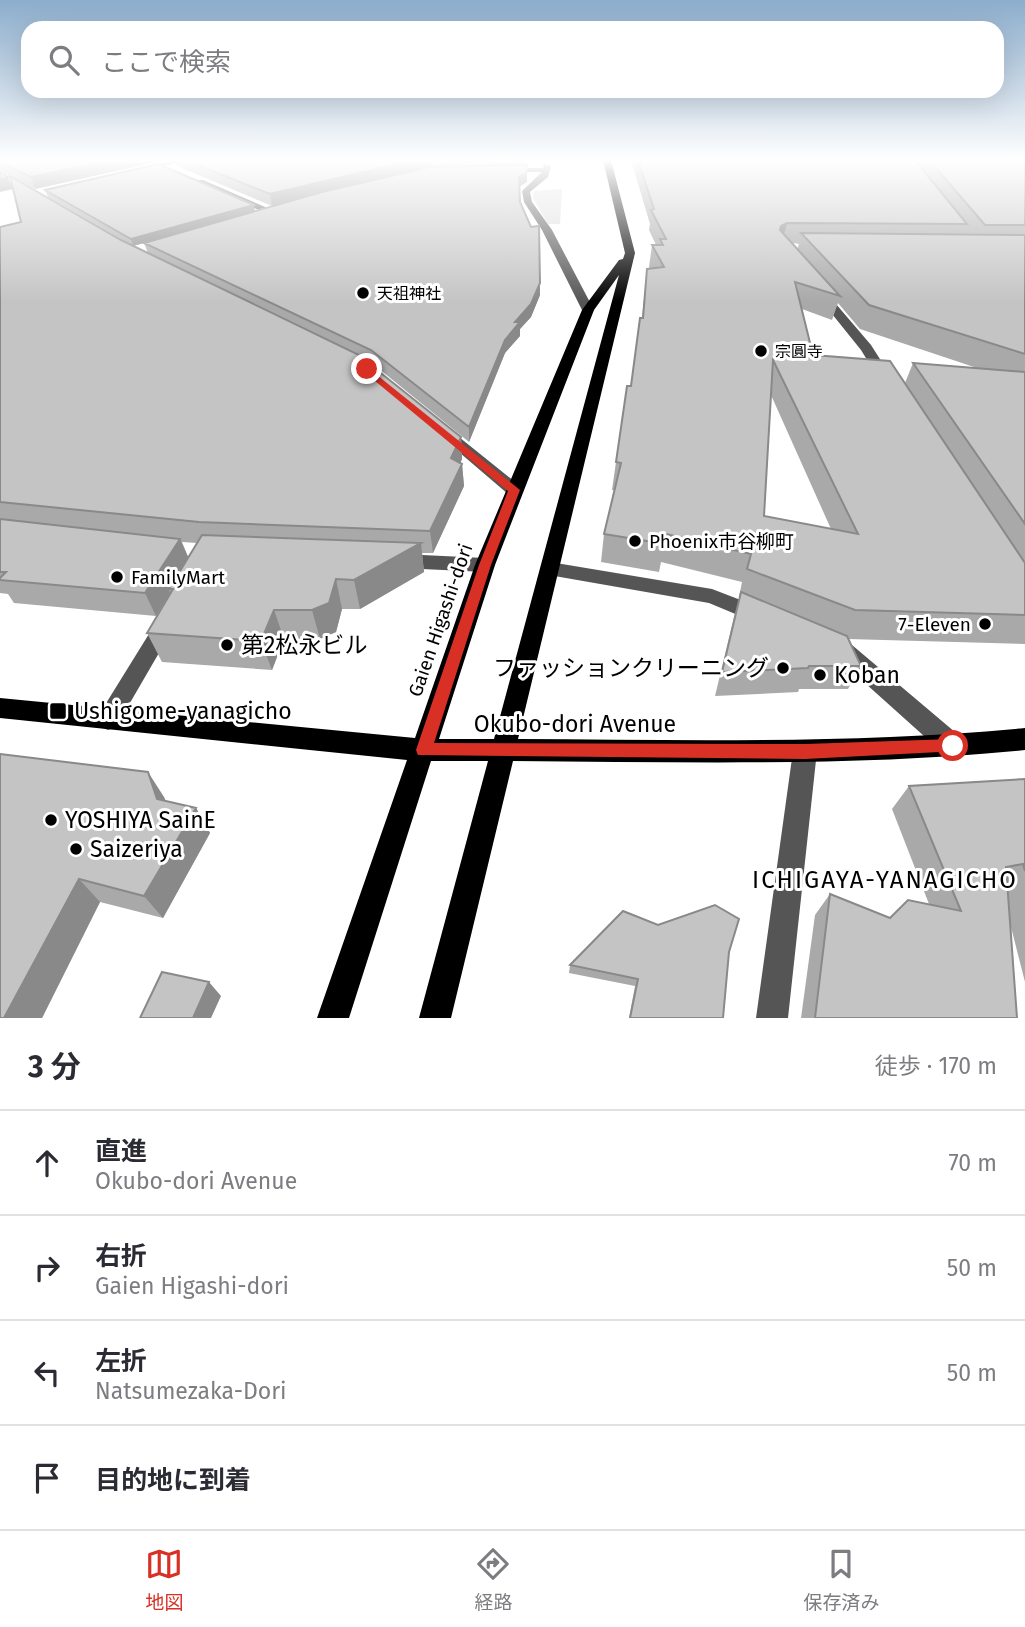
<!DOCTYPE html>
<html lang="ja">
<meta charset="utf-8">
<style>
:root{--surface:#fff;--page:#f7f7f7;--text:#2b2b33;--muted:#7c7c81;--line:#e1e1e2;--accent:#d93025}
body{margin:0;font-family:"Fira Sans","Noto Sans JP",sans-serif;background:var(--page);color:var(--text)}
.stop{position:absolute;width:21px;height:21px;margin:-16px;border:5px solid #d93025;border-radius:50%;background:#fff}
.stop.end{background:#d93025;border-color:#fff;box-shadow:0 2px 7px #0008}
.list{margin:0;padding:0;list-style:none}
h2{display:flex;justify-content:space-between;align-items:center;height:91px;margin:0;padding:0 28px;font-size:30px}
h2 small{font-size:23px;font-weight:400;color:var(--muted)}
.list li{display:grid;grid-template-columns:46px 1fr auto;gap:21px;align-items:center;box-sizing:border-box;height:105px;padding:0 28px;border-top:2px solid var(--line)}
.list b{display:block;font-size:26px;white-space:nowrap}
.list p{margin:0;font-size:23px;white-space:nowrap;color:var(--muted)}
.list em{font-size:23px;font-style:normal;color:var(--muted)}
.icon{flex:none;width:38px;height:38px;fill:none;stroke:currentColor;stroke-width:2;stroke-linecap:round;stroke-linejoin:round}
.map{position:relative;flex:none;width:1025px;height:1018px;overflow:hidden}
.search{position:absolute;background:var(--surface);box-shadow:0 7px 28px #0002;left:21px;right:21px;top:21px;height:77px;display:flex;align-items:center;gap:18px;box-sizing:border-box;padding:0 24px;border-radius:21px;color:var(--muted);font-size:26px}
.sheet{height:511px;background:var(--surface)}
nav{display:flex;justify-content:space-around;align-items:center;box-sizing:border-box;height:98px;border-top:2px solid var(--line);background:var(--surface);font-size:19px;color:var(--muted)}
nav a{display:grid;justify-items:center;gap:4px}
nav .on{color:var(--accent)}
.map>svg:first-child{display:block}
.green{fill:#dcdcdc}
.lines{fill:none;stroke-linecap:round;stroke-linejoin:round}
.minor{fill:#555;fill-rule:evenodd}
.major{fill:#000;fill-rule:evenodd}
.wall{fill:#a9a9a9;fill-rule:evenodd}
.shaded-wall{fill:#898989}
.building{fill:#c4c4c4;stroke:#898989;stroke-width:2;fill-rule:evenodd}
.route{fill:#d93025}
.poi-dot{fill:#000;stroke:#fff;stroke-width:2.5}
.labels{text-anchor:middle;stroke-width:6;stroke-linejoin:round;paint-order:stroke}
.far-poi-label{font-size:16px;fill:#000;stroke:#fff;text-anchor:start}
.poi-label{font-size:19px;fill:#000;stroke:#fff;text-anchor:start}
.street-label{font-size:19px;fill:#000;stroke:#fff}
.near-poi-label{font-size:23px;fill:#000;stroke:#fff;text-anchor:start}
.near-street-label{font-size:23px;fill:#000;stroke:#fff}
.near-neighbourhood-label{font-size:24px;letter-spacing:2px;fill:#000;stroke:#fff}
</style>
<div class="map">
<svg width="1025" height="1018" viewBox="0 0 1025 1018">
<rect width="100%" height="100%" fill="#fff"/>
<path class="green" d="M562,189L560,224H548L533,198L534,191Z"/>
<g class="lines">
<path class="minor" d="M176,160H190L139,172L135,170Z
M544,164L551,166L548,177L530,192L532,202L552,230L594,310L592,313L582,310L542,230L524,202L522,191L542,172H503L499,170L503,168H543Z
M197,180H203L279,213L271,215L197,184Z
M816,290H824L871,345L892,378L890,381H880L861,350L816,294Z
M444,427L449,429L520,486L522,490L520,494H508L439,435L436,432L439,429Z
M401,554L485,558L492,560L495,565L492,570L485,572L401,568L394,566L392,561L394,556Z
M550,562L712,589L764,609L767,615L764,621L757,623L709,603L543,574L540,569L543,564Z
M164,619L171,621L174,627L116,727L108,730L100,727L96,720L100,713L157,621Z
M844,642L852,645L962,738L965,746L962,754L953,757L944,754L836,657L833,651L836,645Z
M805,740L814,743L817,751L788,1018H756L793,751L796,743Z"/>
<path class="major" d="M603,160H611L635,253L518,739C687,740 857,744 1025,728V750C855,767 684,762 513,761L451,1018H419L488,761H431L349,1018H317L407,760L0,718V698L415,738L475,565L582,310L619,260L623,259L625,253ZM619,275L494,739H439L495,565L594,310Z"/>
</g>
<path class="wall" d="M0,160H165L35,189L0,171Z
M175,160H527V182L519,186L520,202L540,283V295L531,317L520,329V336L505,353L469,442L373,364L363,359L461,437L462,459L460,463L462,464L464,486L433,553H422L424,572L360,609H342L336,632L320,639H284L272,670L162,662L147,633L170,593L156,616L14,603L8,594L0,593V227L121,240L148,253L144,243L133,246L48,197L45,190L255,211L272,206L177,166ZM182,542L197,543L188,557Z
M631,160H1025V644L848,639L861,666L848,689H799L798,692L715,696L734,617L740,597H739L742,582L661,562L659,572L601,562L604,534L614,490H612L616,462L631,386L642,318L647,269L650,268L649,267L652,245H656L649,230L650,224ZM793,243L799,244L797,249ZM838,303L860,329L980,369L913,363L905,383L813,355L802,309L832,320ZM771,395L831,529L764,516Z
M0,754L164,797L166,801L196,808L210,833L163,918L100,902L42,1018Z
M1025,779V982L1011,927L1017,1018H801L815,915L830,894L890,918L929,904L892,809L909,786Z
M658,925L729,952L723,1018H629L635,986L569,973L570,965Z"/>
<path class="shaded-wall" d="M111,160H165L35,189L31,177Z
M414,160H429V167L272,206L270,194Z
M527,172V182L519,187V177Z
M8,177L13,189L0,192V179Z
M254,205L255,212L133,246L131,239Z
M787,223L782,243L776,247L781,226Z
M540,283V295L531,317L520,329V336L505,353L469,442V427L505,340L515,322Z
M461,437L462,459L453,480L451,458Z
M462,464L464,486L433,553L430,531Z
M180,539L190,561L169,589L170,593L156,616L145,593Z
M421,543L424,572L360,609L354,580Z
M336,579L342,609L336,632L320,639L312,610Z
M274,610L284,639L272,670L261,641Z
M148,772L164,797L173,824L157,799Z
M196,808L210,833L163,918L144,896Z
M79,879L100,902L42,1018H4Z
M209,982L221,996L211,1018H193Z"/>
<path class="building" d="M0,160H111L31,177L0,162Z
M185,160H414L270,194Z
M638,160H915L967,224L787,223L781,226L780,230L840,296L795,282L813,355L890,361L1025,563V615L855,610L747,569L751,554L666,534L665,544L604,534L621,463L616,462L627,386H631L640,318H643L647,269L664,267L652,245H663L660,239H666L651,210L654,209ZM773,360L858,534L764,516Z
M929,160H1025V225H985Z
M158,164L254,205L131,239L45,190Z
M527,165V172L519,177L520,202L531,227L539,226L540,283L531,304L515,322H520L505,340L469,427L371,350L144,243L322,192L430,167Z
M0,172L8,177L0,179Z
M10,176L121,240L357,354L461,437L451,458L462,464L430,531L199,522L0,502V227L21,222Z
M801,233L1025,235V354L869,305Z
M913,363L1025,372V524Z
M0,519L180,539L145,593L0,580V578L6,572H0Z
M202,535L421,543L354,580L336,579L329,603L312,610H274L261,641L147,633L173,589H169Z
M741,592L847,636L861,666H809L808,668L722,672Z
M0,754L148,772L157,799L196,808L144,896L79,879L4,1018H0Z
M1025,779V871L1023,864L1006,867L1017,1018H815L830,894L890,918L908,900L961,911L909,786Z
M715,905L739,919L729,952L723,1018H630L638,979L570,965L623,911L658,925Z
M162,972L209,982L193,1018H140Z"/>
<linearGradient id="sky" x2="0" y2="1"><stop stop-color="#8cadcc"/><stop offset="0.53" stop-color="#fff"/><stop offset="1" stop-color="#fff" stop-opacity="0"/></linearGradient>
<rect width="1025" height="302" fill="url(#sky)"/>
<path class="route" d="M367,367L520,490L491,565L434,743L805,744L953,739L959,741L961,746L959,751L805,759L418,755L416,750L479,565L508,491L363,371L362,369Z"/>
<g class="poi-dot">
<circle cx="363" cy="293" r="7"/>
<circle cx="761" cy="351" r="7"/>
<circle cx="635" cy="541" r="7"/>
<circle cx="117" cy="577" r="7"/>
<circle cx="985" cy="624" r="7"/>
<circle cx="227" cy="645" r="7"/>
<circle cx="783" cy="668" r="7"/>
<circle cx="820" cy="675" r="7"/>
<rect x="49" y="702" width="18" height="18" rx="3.5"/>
<circle cx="51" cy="820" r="7"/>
<circle cx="76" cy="849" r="7"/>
</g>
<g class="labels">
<g class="far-poi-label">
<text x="377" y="299">天祖神社</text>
<text x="775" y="357">宗圓寺</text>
</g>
<g class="poi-label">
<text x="649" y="548">Phoenix市谷柳町</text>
<text x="131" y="584">FamilyMart</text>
<text x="971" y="631" text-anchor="end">7-Eleven</text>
</g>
<g class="street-label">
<text transform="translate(440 620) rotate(-71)" y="7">Gaien Higashi-dori</text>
</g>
<g class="near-poi-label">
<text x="241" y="653">第2松永ビル</text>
<text x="769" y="676" text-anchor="end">ファッションクリーニング</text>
<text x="834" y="683">Koban</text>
<text x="74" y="719">Ushigome-yanagicho</text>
<text x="65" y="828">YOSHIYA SainE</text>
<text x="90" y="857">Saizeriya</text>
</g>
<g class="near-street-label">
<text x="575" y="732">Okubo-dori Avenue</text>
</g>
<g class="near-neighbourhood-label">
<text x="885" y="888">ICHIGAYA-YANAGICHO</text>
</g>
</g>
</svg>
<div class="stop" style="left:953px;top:746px"></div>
<div class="stop end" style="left:367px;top:369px"></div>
<div class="search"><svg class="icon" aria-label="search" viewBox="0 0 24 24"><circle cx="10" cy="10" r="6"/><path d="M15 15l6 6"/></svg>ここで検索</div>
</div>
<section class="sheet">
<h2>3 分<small>徒歩 · 170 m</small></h2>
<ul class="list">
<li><svg class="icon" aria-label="ahead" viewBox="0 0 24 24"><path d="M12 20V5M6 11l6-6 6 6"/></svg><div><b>直進</b><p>Okubo-dori Avenue</p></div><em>70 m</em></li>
<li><svg class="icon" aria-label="right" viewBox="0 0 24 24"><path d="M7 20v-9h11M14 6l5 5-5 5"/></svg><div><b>右折</b><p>Gaien Higashi-dori</p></div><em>50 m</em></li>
<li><svg class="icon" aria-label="left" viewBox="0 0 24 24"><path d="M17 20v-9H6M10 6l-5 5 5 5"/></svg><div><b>左折</b><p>Natsumezaka-Dori</p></div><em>50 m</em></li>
<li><svg class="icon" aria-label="arrive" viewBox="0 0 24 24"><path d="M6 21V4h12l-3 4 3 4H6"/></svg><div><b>目的地に到着</b></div></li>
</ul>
</section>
<nav>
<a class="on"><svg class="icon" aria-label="map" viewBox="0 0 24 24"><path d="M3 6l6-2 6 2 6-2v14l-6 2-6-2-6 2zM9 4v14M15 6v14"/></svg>地図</a>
<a><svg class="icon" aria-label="directions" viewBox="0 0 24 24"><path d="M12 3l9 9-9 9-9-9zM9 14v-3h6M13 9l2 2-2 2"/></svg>経路</a>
<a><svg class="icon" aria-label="saved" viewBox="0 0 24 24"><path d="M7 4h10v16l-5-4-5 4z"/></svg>保存済み</a>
</nav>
